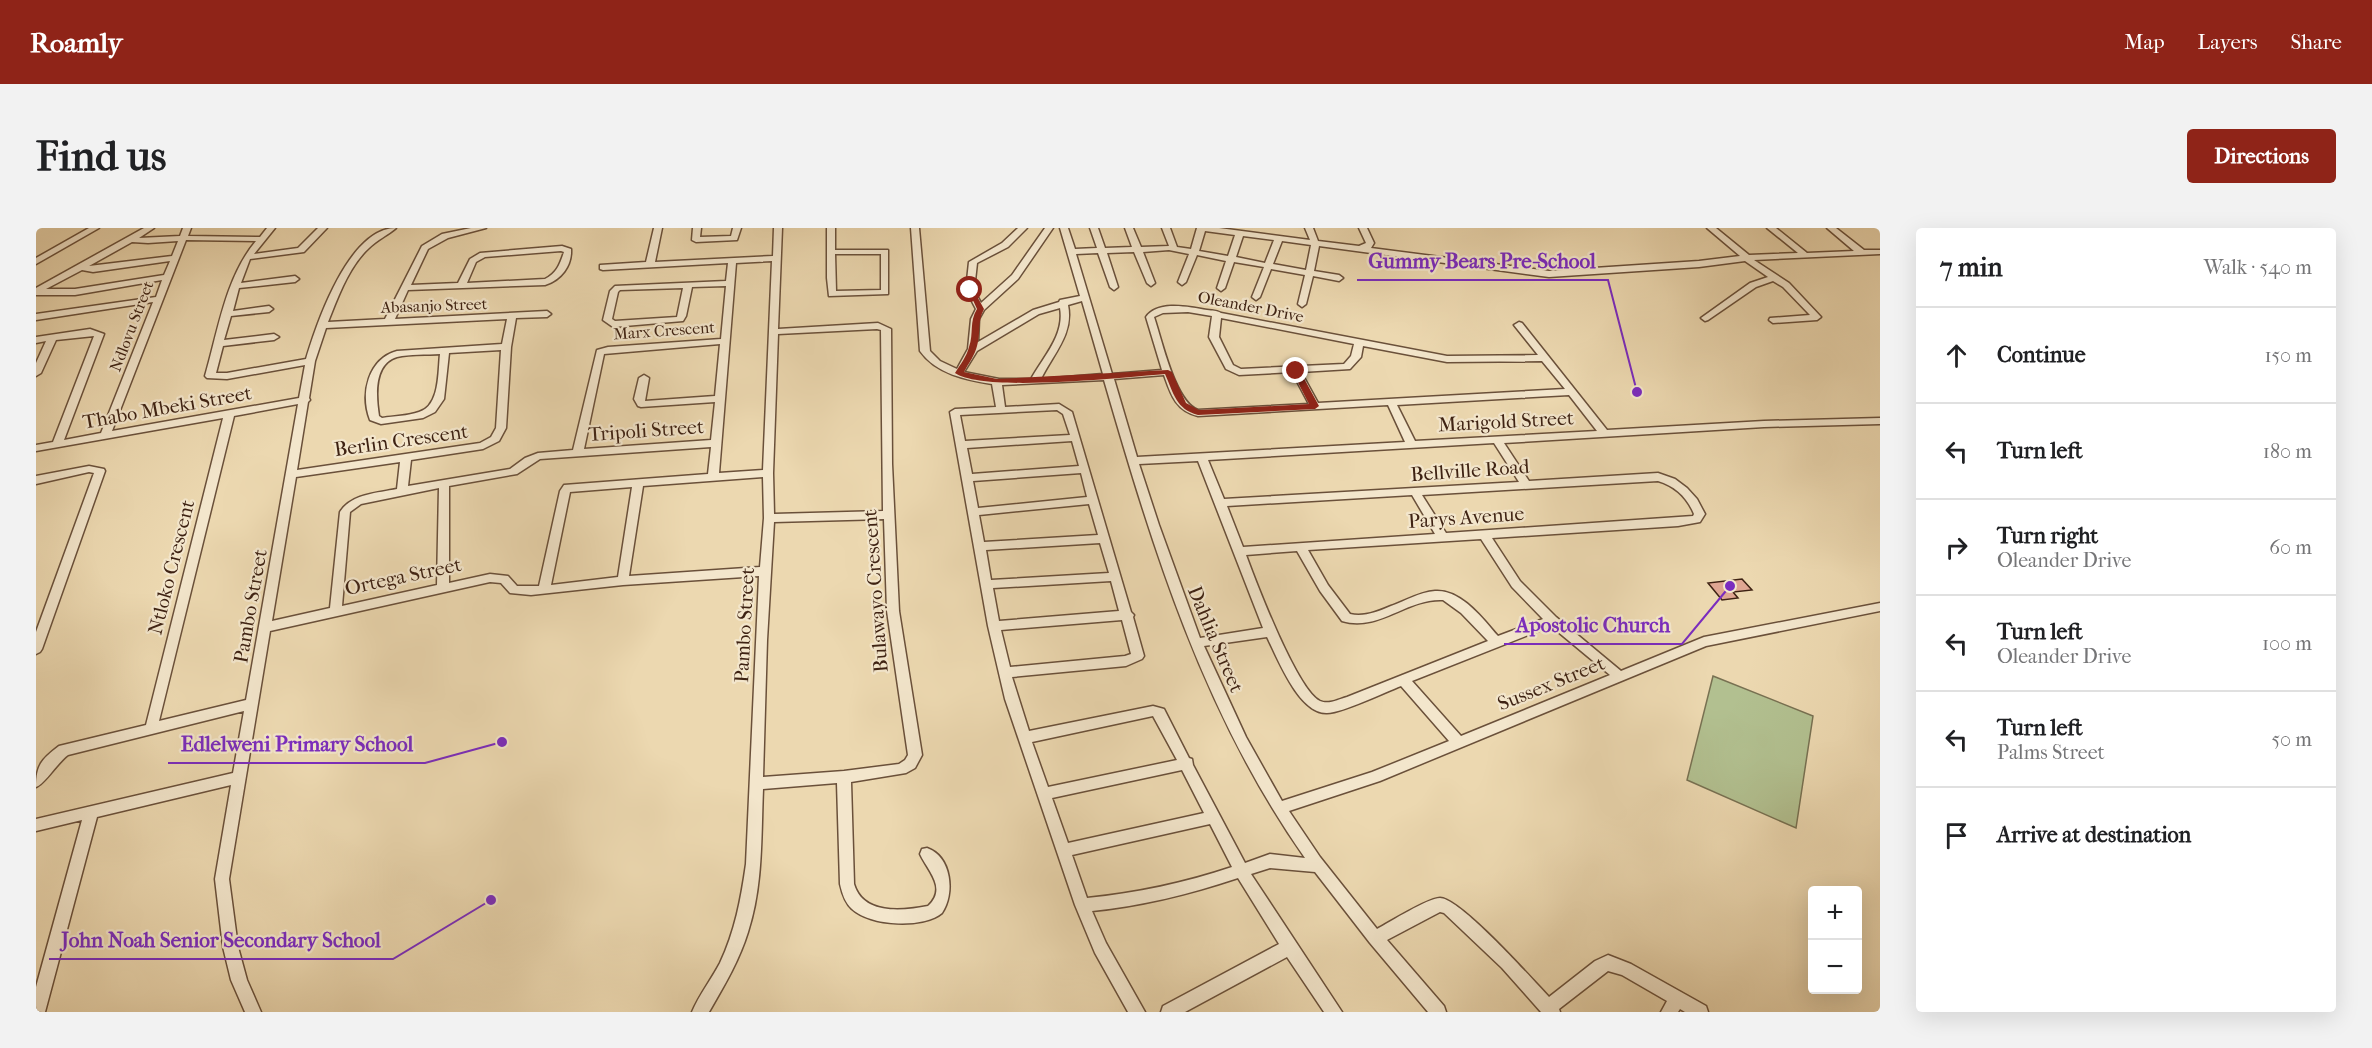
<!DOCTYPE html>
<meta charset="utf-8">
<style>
:root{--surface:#fff;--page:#f2f2f2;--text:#202124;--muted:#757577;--line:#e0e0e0;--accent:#8f2418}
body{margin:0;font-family:"IM FELL French Canon",serif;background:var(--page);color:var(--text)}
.controls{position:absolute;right:18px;bottom:18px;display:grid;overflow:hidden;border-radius:6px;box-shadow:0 6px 24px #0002}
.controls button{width:54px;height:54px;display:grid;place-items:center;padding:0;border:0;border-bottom:2px solid var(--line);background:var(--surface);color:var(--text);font:30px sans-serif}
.stop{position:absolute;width:18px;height:18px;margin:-14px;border:4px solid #8f2418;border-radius:50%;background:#fff}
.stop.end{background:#8f2418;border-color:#fff;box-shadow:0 2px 6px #0008}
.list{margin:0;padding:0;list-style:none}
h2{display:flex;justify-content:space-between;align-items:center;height:78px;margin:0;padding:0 24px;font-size:26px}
h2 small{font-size:20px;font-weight:400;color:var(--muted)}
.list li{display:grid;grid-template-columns:39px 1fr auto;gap:18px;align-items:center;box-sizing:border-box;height:96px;padding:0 24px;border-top:2px solid var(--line)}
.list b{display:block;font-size:22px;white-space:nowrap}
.list p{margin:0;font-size:20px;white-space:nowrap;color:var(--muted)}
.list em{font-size:20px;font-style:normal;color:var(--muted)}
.icon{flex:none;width:33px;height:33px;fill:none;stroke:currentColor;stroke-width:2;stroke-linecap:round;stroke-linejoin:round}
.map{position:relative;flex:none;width:1844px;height:784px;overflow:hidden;border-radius:6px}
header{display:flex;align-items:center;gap:36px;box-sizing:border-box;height:84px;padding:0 30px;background:var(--accent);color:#fff}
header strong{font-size:28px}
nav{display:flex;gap:33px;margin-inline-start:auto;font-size:21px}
.intro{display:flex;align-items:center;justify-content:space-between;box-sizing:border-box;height:144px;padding:0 36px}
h1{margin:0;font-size:42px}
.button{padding:15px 27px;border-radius:6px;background:var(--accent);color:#fff;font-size:21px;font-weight:700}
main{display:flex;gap:36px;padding:0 36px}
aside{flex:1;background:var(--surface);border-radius:6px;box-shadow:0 6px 24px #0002}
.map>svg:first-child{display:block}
.green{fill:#b2c090;stroke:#787152;stroke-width:1.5}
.building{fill:#dfa692;stroke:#3e2213;stroke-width:1.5}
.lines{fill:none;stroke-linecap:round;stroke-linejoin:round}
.minor-casing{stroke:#6a503a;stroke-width:3}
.minor{fill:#f3e6cc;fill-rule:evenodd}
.route{fill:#8f2418}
.labels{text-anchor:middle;stroke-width:4.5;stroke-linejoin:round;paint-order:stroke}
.far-street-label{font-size:16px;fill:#3e2213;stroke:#f3e6cc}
.street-label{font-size:20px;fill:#3e2213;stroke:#f3e6cc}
.leader{fill:none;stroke:#7b2cbf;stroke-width:2}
.callout-dot{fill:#7b2cbf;stroke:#f3e6cc;stroke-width:2}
.callout-label{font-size:21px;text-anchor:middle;font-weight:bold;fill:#7b2cbf;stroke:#f3e6cc;stroke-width:4.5;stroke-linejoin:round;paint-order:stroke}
</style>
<header>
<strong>Roamly</strong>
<nav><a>Map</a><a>Layers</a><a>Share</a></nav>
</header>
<div class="intro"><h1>Find us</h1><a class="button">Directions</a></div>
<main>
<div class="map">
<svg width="1844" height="784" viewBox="0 0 1844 784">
<rect width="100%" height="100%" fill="#ecd8b0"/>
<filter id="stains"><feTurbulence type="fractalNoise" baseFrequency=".00333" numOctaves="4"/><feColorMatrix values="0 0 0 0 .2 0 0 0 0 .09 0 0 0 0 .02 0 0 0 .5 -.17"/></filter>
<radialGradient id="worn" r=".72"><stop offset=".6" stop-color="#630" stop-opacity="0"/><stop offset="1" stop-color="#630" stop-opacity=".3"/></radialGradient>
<path class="green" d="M1677,448L1777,488L1760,600L1651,552Z"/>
<path class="building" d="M1706,351L1716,362L1697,364L1702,370L1686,372L1672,355Z"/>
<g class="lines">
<g class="minor-casing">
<path id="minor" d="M53,0H63L0,36V30Z
M108,0H118L103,10L144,8L147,0H155L152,8L224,9L231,0H239L218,26L262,20L282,0H291L268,24L214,31L205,55L259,48L263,51L259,54L203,60L197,83L233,78L237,81L233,84L195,88L188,112L238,106L243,109L238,112L187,118L180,145H191L270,131C281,94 313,0 360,0C352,7 341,12 333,20C313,38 302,69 292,94L349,91L386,18L406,6L435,0H450L412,10L392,21L375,57L422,55L434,31L444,25L526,18L535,21C536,38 525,52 509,57L372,62L359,91L511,83L515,86L511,89L480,90L475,119L470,200L463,213L447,221L375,232L372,258L474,241L489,230L502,225L537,222L561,122L572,119L685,111L690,58L656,59L650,88L647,93L577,99L567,92L574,63L579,58L690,53L692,35L567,42L564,41V37L610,34L618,0H626L619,34L737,28L738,0H746L742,101L842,95L855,101L856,236L863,383L886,527L879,540L870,545L815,554L818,656C827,687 866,683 892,678C912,660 891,642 884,626L886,621L891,620C916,629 919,666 906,685C887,701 834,698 816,681C809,675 806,665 804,656L801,555L727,561C725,609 727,658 712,704C703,733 688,758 673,784H656C663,767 675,752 684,735C699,703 705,671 710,636L723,348L587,357L495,367L474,365L465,355L454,354L234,403L193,651L202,719L211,752L225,784H209L195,752L187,719L179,651L195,557L61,589L9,784H0V759L46,592L0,603V591L197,545L208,483L32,527C21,535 9,556 0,559C0,537 6,531 23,518L110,497L187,190L0,223V217L17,214L58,108L20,112L5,145L0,148V135L10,113L0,115V109L54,101L68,106L28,212L65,205L117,74L0,92V86L120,69L126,52L39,67H0V60ZM150,12L220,13C189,50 182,104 169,148L171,150L191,151L269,137L263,170L76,203ZM142,13L136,28L53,38L96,14L112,15ZM525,23L528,24C524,36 521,45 509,51L431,55L440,34L449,29ZM134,33L128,47L39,61H10L46,42L57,44ZM736,33L727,242L683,245L700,35ZM647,60L641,89L579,93L576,91L582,64L584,62ZM471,91L466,116L361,123C332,131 324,166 334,192L345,196L387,190L399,184L408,171L413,125L465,122L460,200L455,209L444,215L261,242L272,174L274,172L273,170L279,133L290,100ZM841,101L845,102L847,283L738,286L737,245L742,106ZM684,116L679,168L609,173L613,150L608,147L603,150L598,171L602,178L605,179L679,174L675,212L548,221L568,126ZM404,126C402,144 404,178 383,184C372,188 358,188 346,190L343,188C340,169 337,136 361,129C374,126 390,127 404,126ZM262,176L210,472L123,493L198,188ZM675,219L672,246L528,257L524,263L503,358H481L472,348L454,346L413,355V258L481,246L504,231ZM364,234L361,261C341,265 315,266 304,284L294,380L236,393L260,249ZM727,249L728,290L724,339L593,348L607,258ZM596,259L582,349L515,357L534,264ZM403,260L401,357L306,378L314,284L325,276ZM848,291L851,383L872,527L869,532L863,536L808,543L727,549L731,412L738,294Z
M657,0H665L664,9L695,8L697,0H705L701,12L660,14L656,12Z
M791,0H799V22H852V66L793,68L791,50ZM799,26H845V62L800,63Z
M875,0H883L894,123L904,133L921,141L932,121L935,91L940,81L930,62L933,34L966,15L982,0H991L972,19L941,35L938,62L945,75L976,47L1009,0H1017L982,51L948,82L943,91L942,114L997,82L1023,74L1024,72L1044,68L1024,0H1032L1039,21L1061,20L1054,0H1062L1069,20L1096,19L1089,0H1097L1105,19L1133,18L1126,0H1134L1141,19L1155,21L1161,0H1183L1274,12L1269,0H1277L1282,13L1323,18L1330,15L1323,0H1331L1338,15L1335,20L1513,43L1663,33L1704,28L1671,0H1680L1713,27L1762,25L1731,0H1740L1771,25L1818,23L1791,0H1800L1828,22H1844V26L1718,32L1753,55L1785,89L1781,92L1737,95L1733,92L1734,90L1774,87L1747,59L1737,53L1720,59L1672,92L1669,93L1665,90L1714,55L1732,49L1709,33L1663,39L1513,49L1283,18L1278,43L1303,47L1307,50L1303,53L1277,48L1270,76L1266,79L1262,76L1269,47L1235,41L1224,69L1220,72L1216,69L1228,39L1198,34L1189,60L1185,63L1181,60L1190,33L1161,27L1150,54L1146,57L1142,54L1153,26L1133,22L1107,24L1119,55L1115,58L1111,55L1098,24L1071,25L1082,59L1078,62L1074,59L1062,25L1040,26L1076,146L1126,142L1110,89C1122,72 1153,79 1171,82C1177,83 1180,82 1185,85L1411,128L1502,127L1478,97L1483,94L1486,95L1571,202L1728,193L1844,190V196L1728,199L1468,215L1493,253L1622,245L1639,251L1651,260L1661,271L1669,286L1664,294L1642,298L1456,310L1484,353L1520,389L1585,443L1668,409L1844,375V383L1670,418L1344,553L1253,583L1284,629L1341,701C1354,694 1392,670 1404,670C1424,670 1496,751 1513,769L1559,733L1572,727L1595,736L1670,778L1672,784H1649L1644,781L1642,784H1625L1631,773L1586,747L1572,743L1523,781L1524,784H1505L1466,740L1408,685L1404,684L1351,712L1408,778L1410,784H1392L1334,715L1279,644L1234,640L1215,646L1306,784H1288L1251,729L1149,784H1125L1127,778L1243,716L1202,650C1154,666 1106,678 1056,683L1070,715L1109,784H1092L1059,725L1039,677L969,471L952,398L914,184L919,181L960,179L956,156C931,152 900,146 884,123ZM1169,3L1199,7L1192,28L1163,23ZM1207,8L1238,12L1229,35L1200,29ZM1246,13L1275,17L1270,42L1237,36ZM1046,73L1067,146L1005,151C1017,126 1038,106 1032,77ZM1024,80C1029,107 1007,129 995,151H963L928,144L941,123L1003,86ZM1152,84L1176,88L1173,109L1190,141L1203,147L1256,144L1273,176L1162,182C1139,174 1126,112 1118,89L1127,85ZM1185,90L1318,116L1315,128L1308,136L1205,141L1197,137L1183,109ZM1327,118L1411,134L1506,133L1529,161L1282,175L1265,144L1314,141L1325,129ZM1128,147C1135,167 1140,183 1162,188L1352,177L1369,214L1101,229L1078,151ZM1068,152C1117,321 1167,485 1269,630L1234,626L1209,635L1157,537L1156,531L1153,530L1128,481L1117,478L993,503L976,449L1090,438L1106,431L1108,428L1097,389L1098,387L1095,384L1036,184L1023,176L969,179L966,157ZM1533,167L1561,203L1379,213L1361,177ZM1021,182L1027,186L1034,207L929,213L924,187ZM1036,213L1043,238L936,246L931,220ZM1458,215L1483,254L1188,271L1172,232ZM1162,233L1227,400L1164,410L1123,297L1103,236ZM1045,245L1051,269L942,280L937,253ZM1622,253C1639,258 1651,269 1658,286L1657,288L1410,305L1386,267ZM1376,267L1399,306L1207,319L1191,278ZM1053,276L1062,307L948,314L943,287ZM1445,311L1476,359L1507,391L1462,408C1447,391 1425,361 1399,363C1384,364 1369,373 1355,378C1341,384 1328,389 1314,386L1292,357L1272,322ZM1064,315L1073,345L955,352L950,322ZM1261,323L1284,363L1306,393C1343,404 1371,370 1407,372L1425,385L1452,413L1311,469C1303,471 1293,477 1284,473C1261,462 1220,354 1210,327ZM1075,353L1083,383L963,393L957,360ZM1086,392L1095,426L1089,428L974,439L965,402ZM1515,398L1574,447L1425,508L1376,453ZM1231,409C1242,431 1263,486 1291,485C1306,485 1349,464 1365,458L1413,513L1336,544L1246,573L1210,509L1168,418ZM1117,488L1141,532L1012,559L996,514ZM1146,542L1168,585L1032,615L1016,570ZM1174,596L1196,639C1148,655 1101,665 1051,670L1036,627Z
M53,238L68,241L69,243L6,421L4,424L0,426V404L58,245L53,244L0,256V248Z"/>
</g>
<use href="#minor" class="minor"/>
</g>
<path class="route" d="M932,61H937L948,81C941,94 945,105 941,118C939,127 932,136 928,144L961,151L1132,142L1136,144L1150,175L1163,182L1273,176L1256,143L1260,140L1264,143L1283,178L1279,181L1162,187C1140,181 1138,166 1129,146C1088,149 948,165 919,145C924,137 931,128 933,119C938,105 933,94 941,81Z"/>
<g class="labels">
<g class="far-street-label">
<text transform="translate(398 77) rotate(-2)" y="6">Abasanjo Street</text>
<text transform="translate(1215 78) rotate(11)" y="6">Oleander Drive</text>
<text transform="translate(95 98) rotate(-69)" y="6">Ndlovu Street</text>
<text transform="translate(628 102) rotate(-4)" y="6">Marx Crescent</text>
</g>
<g class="street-label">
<text transform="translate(131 179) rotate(-10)" y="7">Thabo Mbeki Street</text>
<text transform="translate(1470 193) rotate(-3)" y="7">Marigold Street</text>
<text transform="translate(610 202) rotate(-4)" y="7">Tripoli Street</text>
<text transform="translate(365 212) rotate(-8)" y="7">Berlin Crescent</text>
<text transform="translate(1434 242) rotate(-4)" y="7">Bellville Road</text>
<text transform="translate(1430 289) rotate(-4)" y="7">Parys Avenue</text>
<text transform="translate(135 339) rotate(-76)" y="7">Ntloko Crescent</text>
<text transform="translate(367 348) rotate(-12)" y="7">Ortega Street</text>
<text transform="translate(839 363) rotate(-94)" y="7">Bulawayo Crescent</text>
<text transform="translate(214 378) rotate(-80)" y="7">Pambo Street</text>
<text transform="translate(708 397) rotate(-87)" y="7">Pambo Street</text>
<text transform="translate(1180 411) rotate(67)" y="7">Dahlia Street</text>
<text transform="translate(1515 455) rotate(-22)" y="7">Sussex Street</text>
</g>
</g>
<path class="leader" d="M1601 164L1572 52H1321M1694 358L1646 416H1468M466 514L389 535H132M455 672L357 731H13"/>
<g class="callout-dot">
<circle cx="1601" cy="164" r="6"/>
<circle cx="1694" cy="358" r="6"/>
<circle cx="466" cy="514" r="6"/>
<circle cx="455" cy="672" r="6"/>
</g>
<g class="callout-label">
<text x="1446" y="40">Gummy Bears Pre-School</text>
<text x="1557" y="404">Apostolic Church</text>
<text x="261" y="523">Edlelweni Primary School</text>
<text x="185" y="719">John Noah Senior Secondary School</text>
</g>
<rect width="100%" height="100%" filter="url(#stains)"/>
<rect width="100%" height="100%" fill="url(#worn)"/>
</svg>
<div class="controls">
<button>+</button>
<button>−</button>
</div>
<div class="stop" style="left:934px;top:62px"></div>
<div class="stop end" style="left:1260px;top:143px"></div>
</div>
<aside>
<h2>7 min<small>Walk · 540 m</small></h2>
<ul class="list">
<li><svg class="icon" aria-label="ahead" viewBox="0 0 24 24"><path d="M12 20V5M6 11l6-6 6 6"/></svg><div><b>Continue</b></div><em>150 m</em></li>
<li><svg class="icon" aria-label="left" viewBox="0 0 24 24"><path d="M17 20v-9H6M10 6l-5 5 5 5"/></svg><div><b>Turn left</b></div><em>180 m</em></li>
<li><svg class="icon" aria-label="right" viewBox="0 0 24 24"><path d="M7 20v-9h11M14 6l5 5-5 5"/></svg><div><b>Turn right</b><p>Oleander Drive</p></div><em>60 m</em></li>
<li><svg class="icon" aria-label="left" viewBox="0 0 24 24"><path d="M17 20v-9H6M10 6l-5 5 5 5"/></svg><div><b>Turn left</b><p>Oleander Drive</p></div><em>100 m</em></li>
<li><svg class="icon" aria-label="left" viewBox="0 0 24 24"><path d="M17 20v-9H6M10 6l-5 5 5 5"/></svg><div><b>Turn left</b><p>Palms Street</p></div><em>50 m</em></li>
<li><svg class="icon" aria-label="arrive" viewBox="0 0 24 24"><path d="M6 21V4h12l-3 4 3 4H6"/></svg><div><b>Arrive at destination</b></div></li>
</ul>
</aside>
</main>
